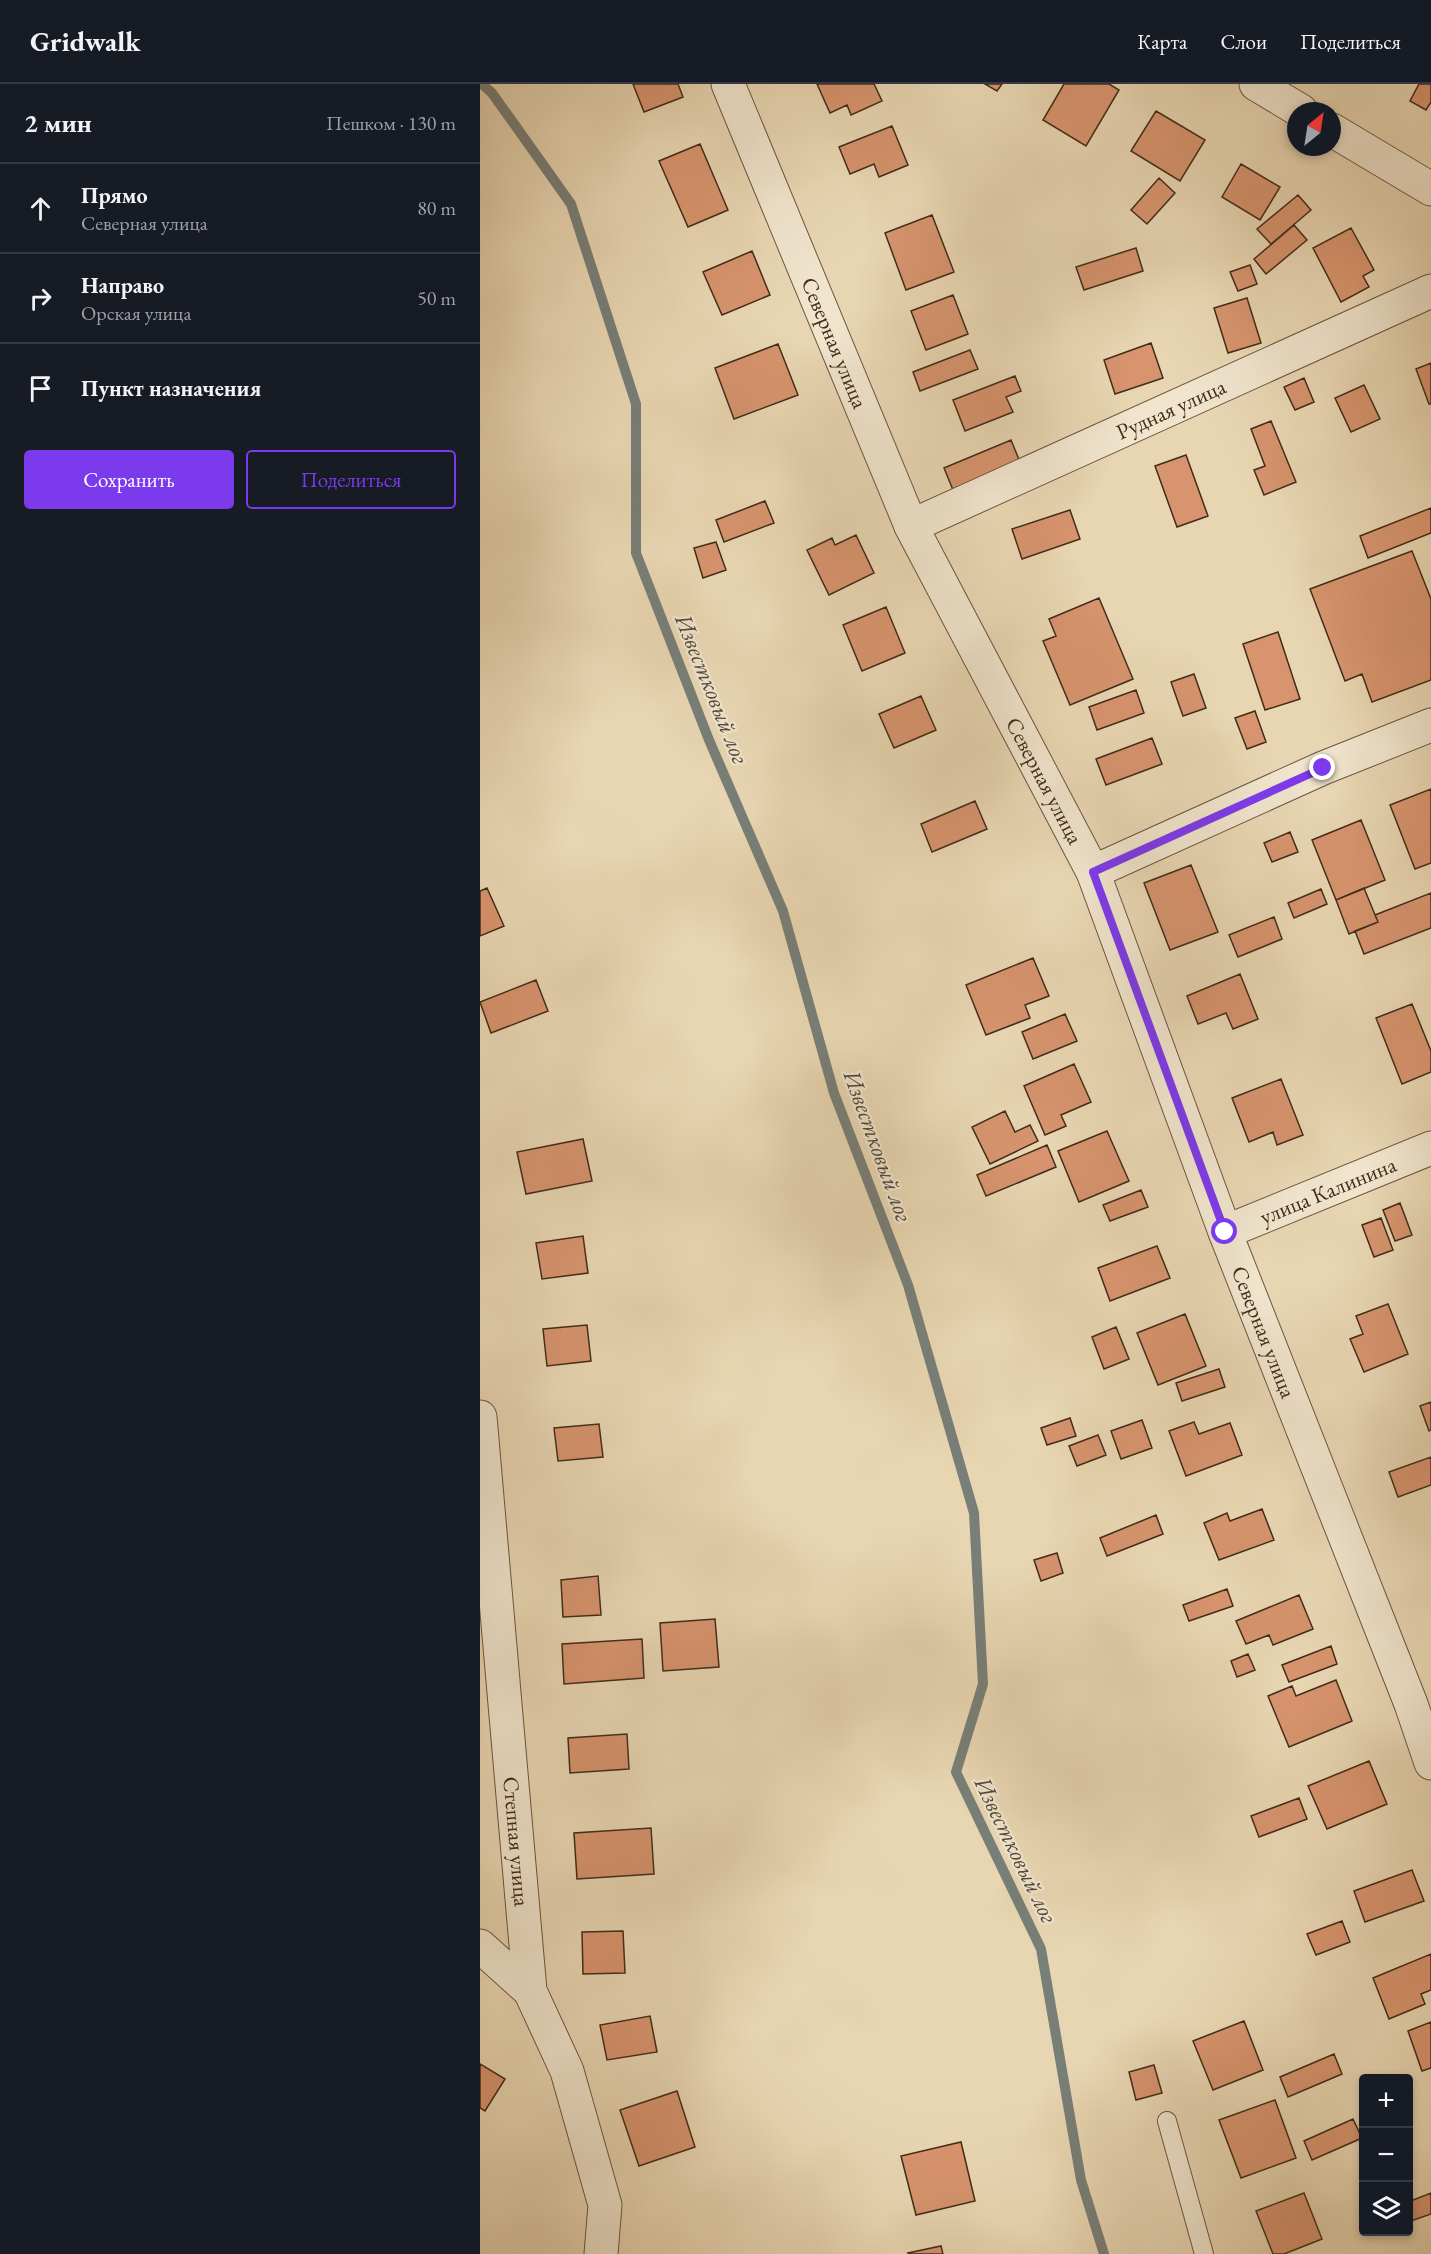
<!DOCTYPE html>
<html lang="ru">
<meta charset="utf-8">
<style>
:root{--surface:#171b24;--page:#20242c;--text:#f1f3f6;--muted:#9ea1a6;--line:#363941;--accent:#7c3aed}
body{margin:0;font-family:"EB Garamond",serif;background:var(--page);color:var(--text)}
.controls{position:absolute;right:18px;bottom:18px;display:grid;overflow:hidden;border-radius:6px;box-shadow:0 3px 9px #0003}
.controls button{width:54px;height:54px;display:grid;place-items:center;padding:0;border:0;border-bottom:2px solid var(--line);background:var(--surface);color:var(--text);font:30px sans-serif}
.compass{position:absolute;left:807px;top:18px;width:54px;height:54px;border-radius:50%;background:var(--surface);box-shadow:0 3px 9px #0003;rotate:30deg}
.stop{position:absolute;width:18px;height:18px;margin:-14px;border:4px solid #7c3aed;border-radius:50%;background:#fff}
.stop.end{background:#7c3aed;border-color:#fff;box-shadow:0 2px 6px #0008}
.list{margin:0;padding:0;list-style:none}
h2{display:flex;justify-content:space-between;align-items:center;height:78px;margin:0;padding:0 24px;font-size:26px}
h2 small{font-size:20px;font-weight:400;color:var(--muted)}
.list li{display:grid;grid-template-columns:39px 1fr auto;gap:18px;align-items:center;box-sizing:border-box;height:90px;padding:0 24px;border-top:2px solid var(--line)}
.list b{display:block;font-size:22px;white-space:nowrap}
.list p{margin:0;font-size:20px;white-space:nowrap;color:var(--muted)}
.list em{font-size:20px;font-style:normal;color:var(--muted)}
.actions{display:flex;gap:12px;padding:18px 24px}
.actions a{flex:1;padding:14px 0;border:2px solid var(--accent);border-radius:6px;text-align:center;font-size:21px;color:var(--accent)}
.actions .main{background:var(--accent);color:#fff}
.icon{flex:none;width:33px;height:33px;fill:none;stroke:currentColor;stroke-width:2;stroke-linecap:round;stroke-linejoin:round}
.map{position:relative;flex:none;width:951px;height:2170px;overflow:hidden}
header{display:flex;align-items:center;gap:36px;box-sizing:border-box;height:84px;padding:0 30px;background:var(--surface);border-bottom:2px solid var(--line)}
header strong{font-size:28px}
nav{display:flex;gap:33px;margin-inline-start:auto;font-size:21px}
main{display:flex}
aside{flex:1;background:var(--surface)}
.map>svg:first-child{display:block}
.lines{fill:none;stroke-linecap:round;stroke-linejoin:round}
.stream{stroke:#787f78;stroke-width:10}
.building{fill:#d7946e;stroke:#412c19;stroke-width:1.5}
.service-casing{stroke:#6b563f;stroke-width:20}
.minor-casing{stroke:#6b563f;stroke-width:35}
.service{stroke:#f0e4cd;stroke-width:18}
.minor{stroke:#f0e4cd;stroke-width:33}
.route{stroke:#7c3aed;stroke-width:8}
.labels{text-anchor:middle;stroke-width:4.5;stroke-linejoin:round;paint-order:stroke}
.street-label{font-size:22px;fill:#412c19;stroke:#f0e4cd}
.water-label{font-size:24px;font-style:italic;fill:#534839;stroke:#f0e4cd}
</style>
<header>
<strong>Gridwalk</strong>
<nav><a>Карта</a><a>Слои</a><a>Поделиться</a></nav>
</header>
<main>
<aside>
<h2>2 мин<small>Пешком · 130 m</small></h2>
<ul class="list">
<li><svg class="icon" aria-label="ahead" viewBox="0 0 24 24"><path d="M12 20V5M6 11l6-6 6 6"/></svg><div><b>Прямо</b><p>Северная улица</p></div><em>80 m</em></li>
<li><svg class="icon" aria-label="right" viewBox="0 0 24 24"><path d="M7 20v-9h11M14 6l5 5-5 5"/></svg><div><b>Направо</b><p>Орская улица</p></div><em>50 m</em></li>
<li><svg class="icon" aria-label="arrive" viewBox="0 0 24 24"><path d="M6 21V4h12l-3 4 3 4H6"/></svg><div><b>Пункт назначения</b></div></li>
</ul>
<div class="actions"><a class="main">Сохранить</a><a>Поделиться</a></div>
</aside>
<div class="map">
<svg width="951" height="2170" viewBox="0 0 951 2170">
<rect width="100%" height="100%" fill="#e8d6b2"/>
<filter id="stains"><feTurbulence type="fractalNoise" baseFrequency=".00333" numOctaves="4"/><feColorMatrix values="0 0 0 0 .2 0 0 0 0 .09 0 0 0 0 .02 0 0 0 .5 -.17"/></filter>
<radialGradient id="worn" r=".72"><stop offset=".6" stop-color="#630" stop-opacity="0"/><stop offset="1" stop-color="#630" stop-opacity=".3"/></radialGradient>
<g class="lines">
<path class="stream" d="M2,0L12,9L91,120L156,320V469L229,656L303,827L354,1009L428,1201L494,1429L503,1600L476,1688L561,1865L601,2096L624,2170"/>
</g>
<path class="building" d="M153,0H198L203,13L164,28Z
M337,0H394L402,17L371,31L367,21L350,29Z
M505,0H522L517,7Z
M584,0H629L639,6L606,62L563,36Z
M939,0H951V18L946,26L930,17Z
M676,27L725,56L700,97L651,67Z
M412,42L428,81L399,93L394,80L370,90L359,63Z
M220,60L248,126L208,143L179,77Z
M761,80L800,103L780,136L742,113Z
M679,94L695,109L667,140L651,126Z
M818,111L831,126L791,160L777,145Z
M452,131L474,188L426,206L405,149Z
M814,141L827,156L786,190L774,175Z
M871,144L894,186L883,192L889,203L861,218L833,164Z
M656,164L663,187L604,206L596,183Z
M272,167L290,211L242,231L223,188Z
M770,181L777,200L758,207L750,188Z
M473,211L488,250L446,266L431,227Z
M767,214L781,259L748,269L734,224Z
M671,259L683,294L635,310L624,276Z
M298,260L318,311L254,335L235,284Z
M490,266L498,285L440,307L433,288Z
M951,279V320H949L936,285Z
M535,292L541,307L526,313L533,328L485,347L473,316Z
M824,294L834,318L815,326L804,303Z
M884,301L900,335L871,348L855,314Z
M791,337L816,398L784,411L774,386L785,382L771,345Z
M531,356L540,378L473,406L464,384Z
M706,371L728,432L697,443L675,382Z
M285,417L294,439L244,458L236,436Z
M951,424V449L888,474L880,452Z
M590,426L600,455L542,475L532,445Z
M376,451L394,489L349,511L327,466L352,454L355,461Z
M236,458L246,486L223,494L214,464Z
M932,467L951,515V596L892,618L882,590L865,597L830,505Z
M619,514L653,595L590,621L563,557L576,552L569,535Z
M406,523L425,569L382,587L363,541Z
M798,548L820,615L785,626L763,560Z
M714,590L726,624L703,632L691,598Z
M656,606L664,629L617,646L609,623Z
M441,612L456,646L414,664L399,630Z
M775,627L786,658L767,665L755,634Z
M672,654L682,680L626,701L616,675Z
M951,705V779L935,785L910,721Z
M495,717L507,745L452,768L441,740Z
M881,736L905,796L856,816L832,756Z
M810,748L818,768L792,778L784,759Z
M711,781L738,848L690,866L664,799Z
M7,804L24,842L0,852V807Z
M884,804L898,838L869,850L856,816Z
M841,805L847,820L814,834L808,819Z
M951,809V844L884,870L875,847L898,838L895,831Z
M794,833L802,855L758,873L749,851Z
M553,874L569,912L545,921L550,934L506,951L486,901Z
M760,890L778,935L753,945L746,929L718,940L707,912Z
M56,896L68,927L11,949L0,918Z
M932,920L951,967V988L922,1000L896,934Z
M585,930L597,957L553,975L542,948Z
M594,980L611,1018L581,1031L586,1042L565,1051L544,1002Z
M801,995L823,1051L797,1061L793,1048L769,1058L752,1014Z
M525,1027L535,1048L550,1041L558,1057L510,1080L492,1043Z
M627,1047L649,1097L599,1118L578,1067Z
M103,1055L112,1097L46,1110L37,1068Z
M567,1061L576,1083L506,1112L497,1091Z
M661,1106L668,1123L630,1137L623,1121Z
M920,1119L932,1151L915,1157L903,1126Z
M901,1134L913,1166L894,1173L882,1141Z
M103,1152L108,1189L62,1195L56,1159Z
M677,1162L690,1194L630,1217L618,1184Z
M908,1220L928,1270L884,1288L870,1255L883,1250L876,1232Z
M705,1230L726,1282L678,1301L657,1249Z
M107,1241L111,1277L67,1282L63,1245Z
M636,1243L649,1275L624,1285L612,1253Z
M739,1285L745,1303L702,1317L696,1299Z
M951,1318V1346L949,1347L940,1322Z
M590,1334L596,1352L567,1361L561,1344Z
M662,1336L672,1364L641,1375L631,1347Z
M714,1338L719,1350L750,1339L762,1371L706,1392L689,1347Z
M119,1340L123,1373L78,1377L74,1344Z
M618,1351L626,1371L597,1382L589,1362Z
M951,1373V1401L918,1413L909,1388Z
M782,1425L794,1456L739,1476L724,1439L747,1429L750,1437Z
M676,1431L683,1450L627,1472L620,1454Z
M577,1469L583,1489L561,1497L554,1476Z
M118,1492L121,1531L83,1533L81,1496Z
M747,1505L753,1522L709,1537L703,1521Z
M819,1511L833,1545L793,1561L789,1551L766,1560L756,1537Z
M235,1535L239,1583L183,1587L180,1539Z
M162,1555L164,1594L84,1600L82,1560Z
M851,1562L857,1580L809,1598L802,1581Z
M768,1570L775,1586L757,1593L751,1577Z
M856,1596L872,1637L809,1663L788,1612L812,1602L816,1612Z
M147,1650L149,1685L90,1689L88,1654Z
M889,1677L907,1720L847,1745L828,1702Z
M819,1714L827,1735L779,1753L771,1732Z
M171,1744L174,1790L97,1795L94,1749Z
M932,1786L944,1817L885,1838L874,1807Z
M862,1837L870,1858L836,1871L827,1850Z
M143,1847L145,1889L103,1890L102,1848Z
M951,1870V1906L941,1910L945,1920L909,1935L893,1894Z
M170,1932L177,1968L127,1976L120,1941Z
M764,1937L783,1986L733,2006L713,1957Z
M951,1938V1984L942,1987L928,1947Z
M854,1970L862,1990L808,2013L800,1993Z
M0,1980L25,1995L5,2027L0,2024Z
M674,1981L682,2009L656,2016L649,1988Z
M197,2007L215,2063L159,2082L140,2026Z
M795,2016L816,2074L761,2094L739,2036Z
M873,2035L882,2054L832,2076L824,2057Z
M481,2058L495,2117L436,2131L421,2072Z
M824,2109L842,2155L804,2170H793L776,2127Z
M951,2109V2130L928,2138V2118Z
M461,2162L463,2170H429L428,2169Z"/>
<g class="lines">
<g class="service-casing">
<path id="service" d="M687,2037L724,2170"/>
</g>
<g class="minor-casing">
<g id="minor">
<path id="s1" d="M248,0L431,442L613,788L745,1148L931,1620L951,1679"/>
<path d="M776,0L821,27"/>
<path d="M852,46L951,105"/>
<path id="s2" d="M431,442L951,207"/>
<path d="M613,788L843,684L951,641"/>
<path id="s3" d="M745,1148L951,1064"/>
<path id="s4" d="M0,1333L50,1907L87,1987L125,2121L121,2170"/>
<path d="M0,1862L50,1907"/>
</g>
</g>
<use href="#service" class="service"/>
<use href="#minor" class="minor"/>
</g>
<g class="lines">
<path class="route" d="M745,1148L613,788L843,684"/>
</g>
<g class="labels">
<g class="street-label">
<text dy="8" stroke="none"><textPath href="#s1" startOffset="280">Северная улица</textPath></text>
<text dy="8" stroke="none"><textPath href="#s2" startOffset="285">Рудная улица</textPath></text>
<text dy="8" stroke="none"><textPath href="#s1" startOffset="766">Северная улица</textPath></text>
<text dy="8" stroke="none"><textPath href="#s3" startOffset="111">улица Калинина</textPath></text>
<text dy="8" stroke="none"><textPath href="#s1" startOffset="1360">Северная улица</textPath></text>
<text dy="8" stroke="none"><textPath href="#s4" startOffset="426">Степная улица</textPath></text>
</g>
<g class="water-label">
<text transform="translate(232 605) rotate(68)" y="8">Известковый лог</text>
<text transform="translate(398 1062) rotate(70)" y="8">Известковый лог</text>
<text transform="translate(536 1766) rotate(64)" y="8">Известковый лог</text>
</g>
</g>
<rect width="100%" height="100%" filter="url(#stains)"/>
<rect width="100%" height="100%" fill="url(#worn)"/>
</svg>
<div class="controls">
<button>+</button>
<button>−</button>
<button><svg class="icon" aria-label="layers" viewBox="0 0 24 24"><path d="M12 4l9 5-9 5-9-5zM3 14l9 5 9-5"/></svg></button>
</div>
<svg class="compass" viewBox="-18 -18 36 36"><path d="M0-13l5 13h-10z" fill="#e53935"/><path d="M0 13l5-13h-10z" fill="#9ea1a6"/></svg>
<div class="stop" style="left:745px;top:1148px"></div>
<div class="stop end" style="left:843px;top:684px"></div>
</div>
</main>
